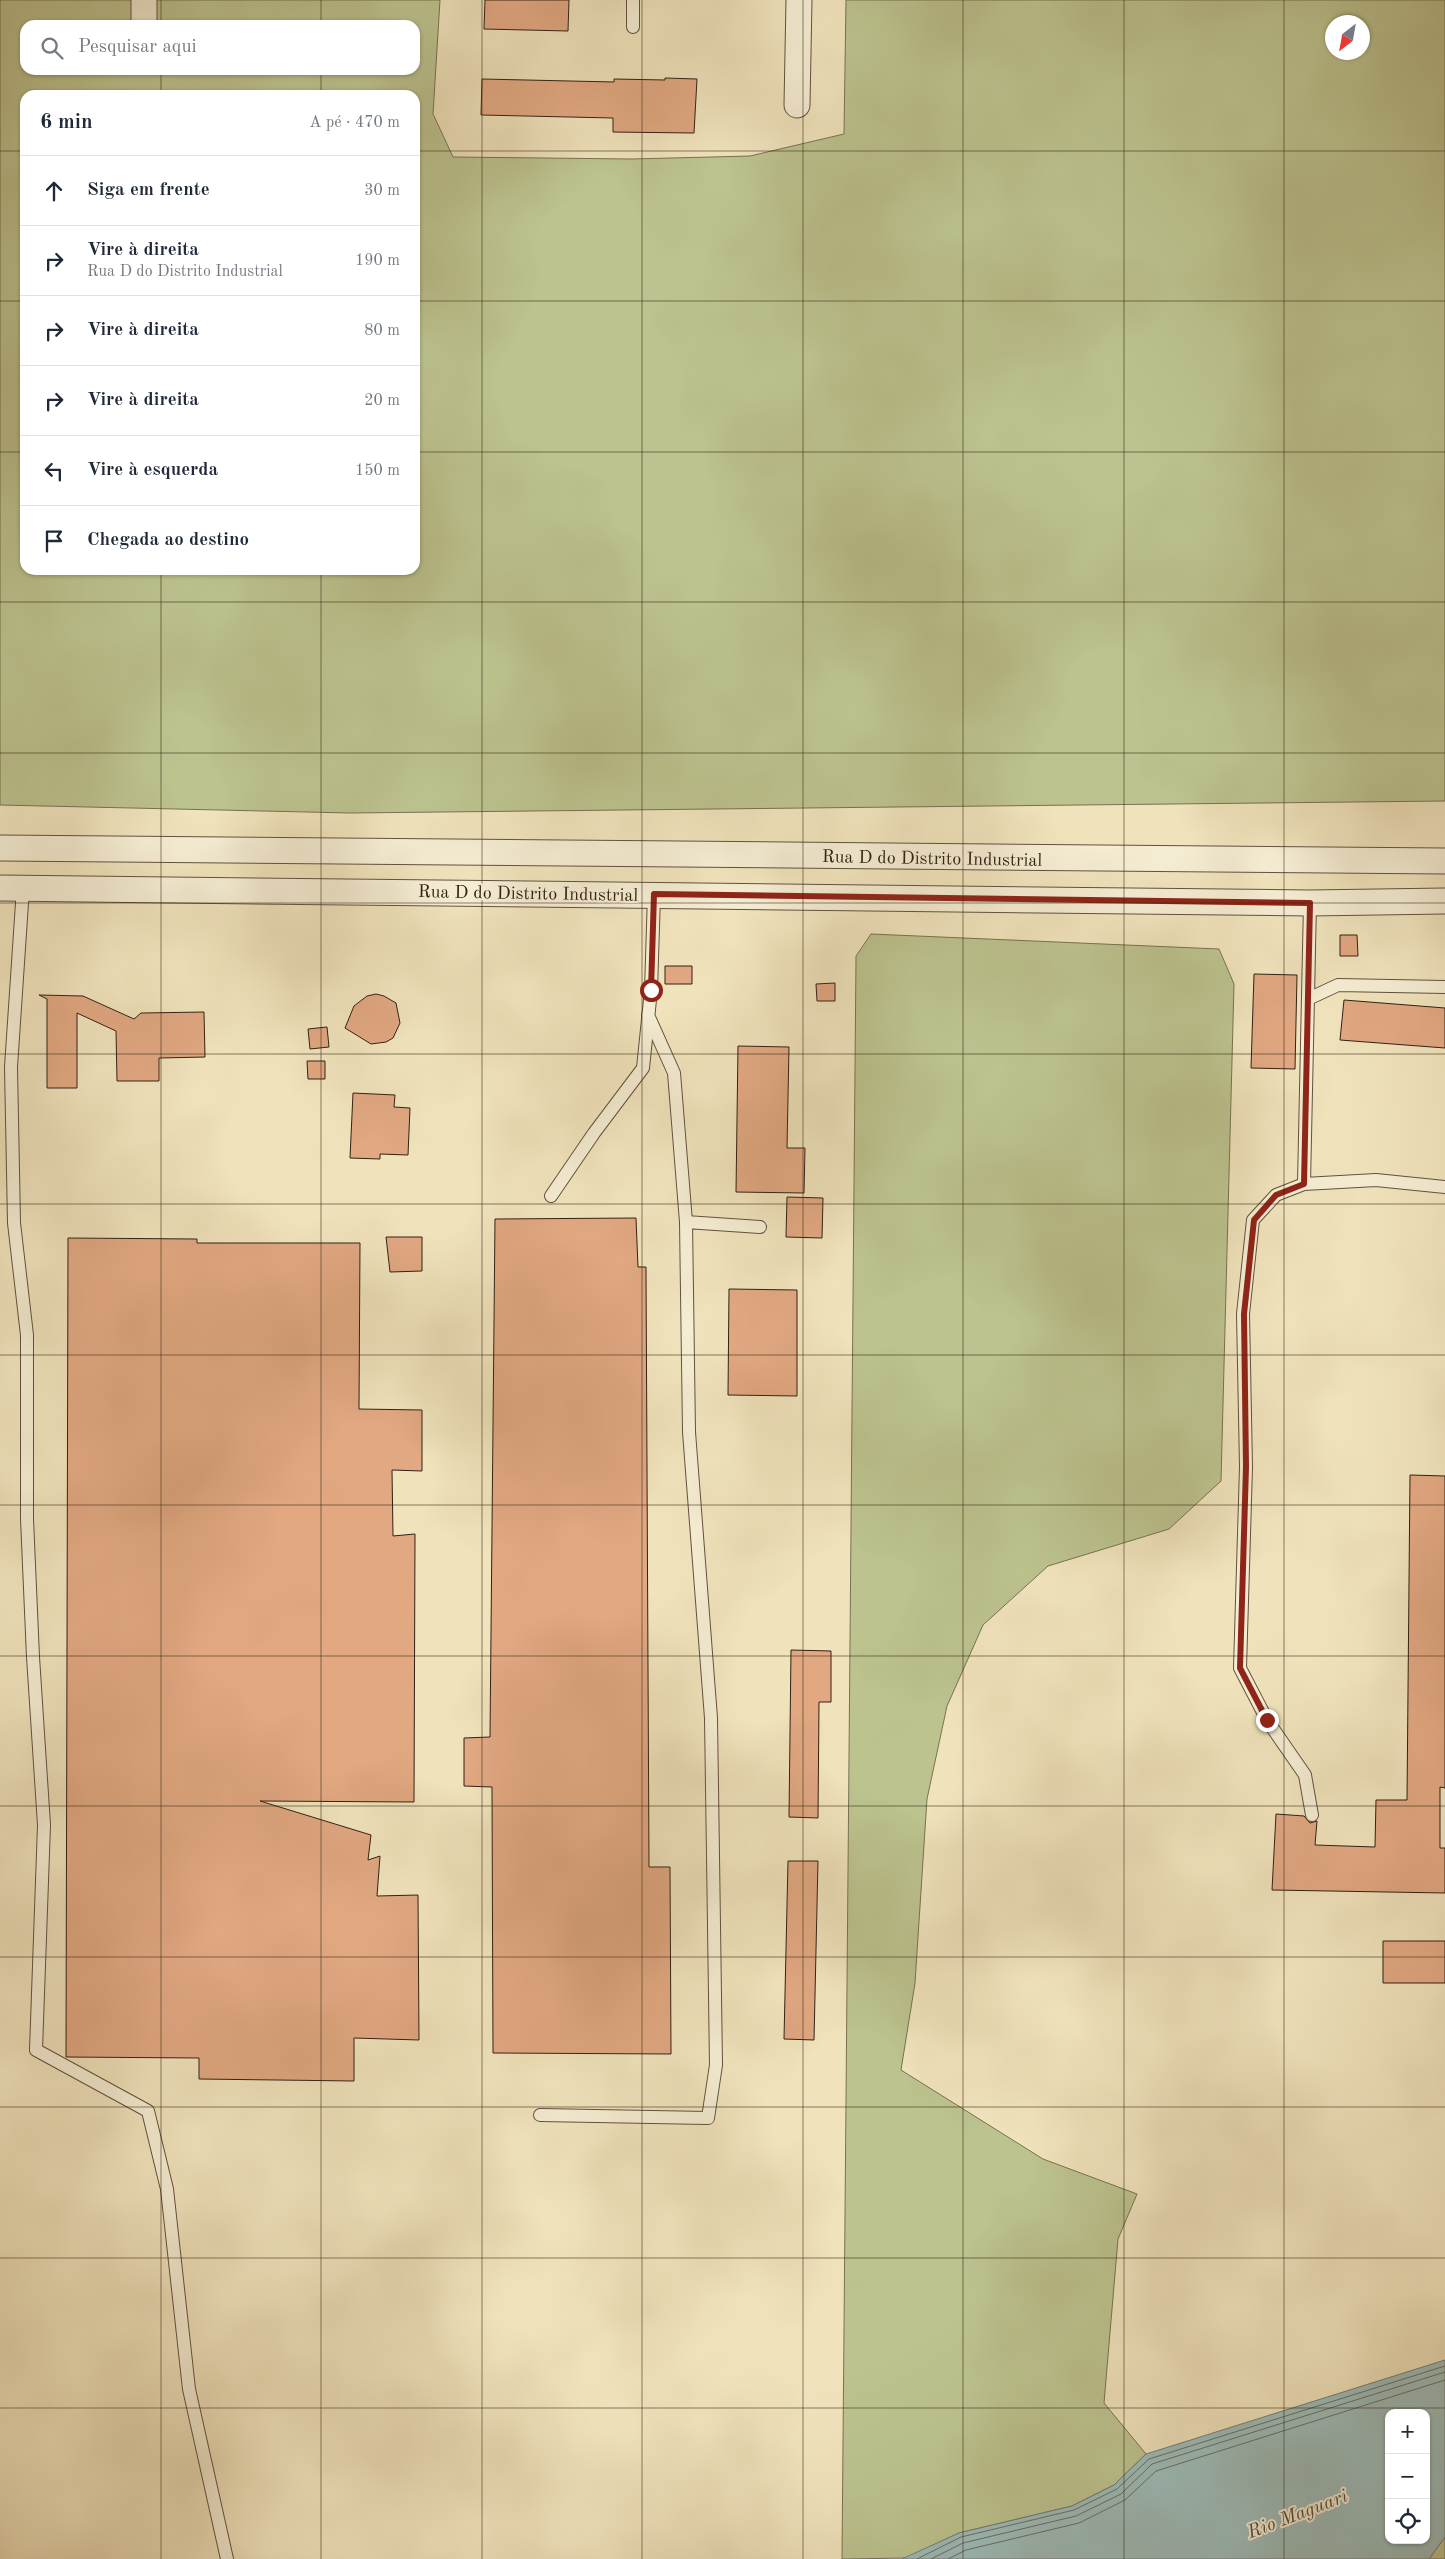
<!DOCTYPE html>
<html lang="pt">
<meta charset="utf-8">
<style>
:root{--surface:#fff;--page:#f6f6f7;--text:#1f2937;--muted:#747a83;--line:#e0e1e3}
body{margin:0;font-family:"Old Standard TT",serif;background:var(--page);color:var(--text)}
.controls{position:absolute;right:15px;bottom:15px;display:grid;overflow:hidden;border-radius:10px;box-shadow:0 1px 4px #0004}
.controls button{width:45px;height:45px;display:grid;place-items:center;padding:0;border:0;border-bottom:1px solid var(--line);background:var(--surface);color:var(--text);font:25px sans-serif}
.compass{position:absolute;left:1325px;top:15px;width:45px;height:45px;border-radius:50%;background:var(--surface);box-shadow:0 1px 4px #0004;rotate:211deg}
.stop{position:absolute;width:15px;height:15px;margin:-11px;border:4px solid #8f2418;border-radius:50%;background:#fff}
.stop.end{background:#8f2418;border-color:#fff;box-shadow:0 1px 5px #0008}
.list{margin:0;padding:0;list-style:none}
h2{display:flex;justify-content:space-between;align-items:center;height:65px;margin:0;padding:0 20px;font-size:21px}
h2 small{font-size:16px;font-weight:400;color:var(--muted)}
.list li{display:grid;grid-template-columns:32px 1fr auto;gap:15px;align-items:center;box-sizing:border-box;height:70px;padding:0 20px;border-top:1px solid var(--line)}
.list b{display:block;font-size:19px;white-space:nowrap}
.list p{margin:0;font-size:16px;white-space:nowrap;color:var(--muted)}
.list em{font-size:16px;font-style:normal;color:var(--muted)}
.icon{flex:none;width:28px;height:28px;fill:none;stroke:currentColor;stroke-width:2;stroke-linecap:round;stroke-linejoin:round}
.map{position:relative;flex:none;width:1445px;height:2559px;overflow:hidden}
.search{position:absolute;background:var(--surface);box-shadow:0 1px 4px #0004;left:20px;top:20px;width:400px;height:55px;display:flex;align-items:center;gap:12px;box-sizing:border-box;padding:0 18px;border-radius:15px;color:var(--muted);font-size:19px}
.panel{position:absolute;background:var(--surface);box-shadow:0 1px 4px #0004;left:20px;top:90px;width:400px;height:485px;border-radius:15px}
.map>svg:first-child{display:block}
.green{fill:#bcc38f;stroke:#777252;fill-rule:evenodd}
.water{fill:#9dbcb9;stroke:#727e77;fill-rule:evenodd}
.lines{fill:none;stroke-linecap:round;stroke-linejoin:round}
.shore{stroke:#686e66;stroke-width:1}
.building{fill:#e1a882;stroke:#322014}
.lane-casing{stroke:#62513e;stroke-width:14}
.street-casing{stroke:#62513e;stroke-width:27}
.lane{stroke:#f5edd3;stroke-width:12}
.street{stroke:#f5edd3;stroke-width:25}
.route{stroke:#8f2418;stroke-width:6}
.grid{fill:none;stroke:#322014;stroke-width:1;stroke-opacity:0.55}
.labels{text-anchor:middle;stroke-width:4;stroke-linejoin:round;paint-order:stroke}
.street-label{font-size:18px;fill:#322014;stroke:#f5edd3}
.water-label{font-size:19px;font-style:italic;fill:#524f46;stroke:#f5edd3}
</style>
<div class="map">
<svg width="1445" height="2559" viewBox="0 0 1445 2559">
<rect width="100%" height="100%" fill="#f0e3bc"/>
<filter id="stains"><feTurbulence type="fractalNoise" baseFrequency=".004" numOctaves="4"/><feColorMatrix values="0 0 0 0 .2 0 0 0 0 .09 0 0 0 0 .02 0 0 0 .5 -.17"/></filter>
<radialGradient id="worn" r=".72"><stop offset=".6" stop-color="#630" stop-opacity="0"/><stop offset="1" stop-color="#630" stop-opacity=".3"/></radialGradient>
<path class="green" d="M0,0H440L433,114L453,157L632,159L750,156L844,134L846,0H1445V801L350,813L0,805ZM1332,22H1362V52H1332ZM25,25H415V70H25ZM25,95H415V570H25Z
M871,934L1219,949L1234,984L1221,1481L1169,1529L1048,1566L983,1625L947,1706L927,1799L915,1983L901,2070L1043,2159L1137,2194L1118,2239L1104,2403L1146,2454L1114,2485L1072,2506L959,2533L908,2558L842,2559L856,956Z
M1445,2537V2559H1429Z"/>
<path class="water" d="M1445,2360V2537L1429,2559H902L959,2533L1072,2506L1114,2485L1146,2454ZM1389,2413H1426V2540H1389Z"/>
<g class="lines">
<path class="shore" d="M917,2559L961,2537L1074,2510L1117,2489L1149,2459L1445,2366
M931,2559L963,2543L1076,2516L1121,2494L1152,2464L1445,2372
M948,2559L966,2550L1079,2523L1125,2500L1156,2471L1445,2380"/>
</g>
<path class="building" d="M485,0H569L568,31L484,29Z
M665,78L697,79L694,133L613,132V118L481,115L482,79L614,82V79L665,80Z
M1340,935H1357L1358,956H1340Z
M665,966H692V984H665Z
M1254,974L1297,975L1295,1069L1251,1068Z
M835,983V1001H817L816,984Z
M376,994L384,996L396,1003L400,1023L393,1038L386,1042L371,1044L345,1028L354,1006L367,996Z
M39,995L83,996L134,1019L141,1013L204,1012L205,1057L159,1058V1081H117L116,1031L77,1013V1088H47V999Z
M1344,1000L1445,1008V1048L1340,1040Z
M327,1027L329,1047L310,1049L308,1029Z
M738,1046L789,1047L787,1148H805L804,1193L736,1192Z
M307,1061H325V1079H308Z
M353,1093L395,1095L394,1107L410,1108L408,1155L380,1154V1159L350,1158Z
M787,1197L823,1198L822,1238L786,1237Z
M636,1218L638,1267H646L649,1867H670L671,2054L493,2053L492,1787L464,1786V1738L490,1737L495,1219Z
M386,1237H422V1271L390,1272Z
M68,1238L197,1239V1243H360L359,1409L422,1410V1471L392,1470L393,1536L415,1534L414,1802L260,1801L371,1835L368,1860L380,1856L377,1896L418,1895L419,2040L354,2038V2081L199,2079V2058L66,2057Z
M729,1289L797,1290V1396L728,1395Z
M1410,1475L1445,1476V1788L1440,1787V1848H1445V1893L1272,1890L1276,1814L1304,1816L1310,1823L1317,1821L1315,1845L1375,1847L1376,1800H1407Z
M791,1650L831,1651V1702H819L818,1818L789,1817Z
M788,1861H818L814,2040L784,2039Z
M1383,1941H1445V1983H1383Z"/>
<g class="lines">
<g class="lane-casing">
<path id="lane" d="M633,0V27
M23,888L11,1067L14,1223L27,1335V1519L33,1657L44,1825L36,2050L148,2111L167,2189L189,2389L227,2559
M1310,903L1304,1184L1376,1180L1445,1187
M1308,999L1338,985L1445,987
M1304,1184L1276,1195L1253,1220L1243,1314L1246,1467L1240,1668L1267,1720L1305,1775L1312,1815
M551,1196L594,1133L643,1068L651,990L654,895
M686,1222L760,1227
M540,2115L708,2118L716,2065L711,1718L689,1432L686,1222L674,1073L648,1015"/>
</g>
<g class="street-casing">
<path id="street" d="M144,0V25
M797,105L799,0
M0,848L1445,861
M0,888L1310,903L1445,901"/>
</g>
<use href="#lane" class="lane"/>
<use href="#street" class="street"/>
</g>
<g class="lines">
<path class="route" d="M651,990L654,894L1310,903L1304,1184L1276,1195L1254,1220L1244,1314L1246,1467L1240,1668L1267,1720"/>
</g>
<path class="grid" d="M161,0V25M321,0V25M482,0V2559M642,0V2559M803,0V2559M963,0V2559M1124,0V2559M1284,0V2559M161,70V95M321,70V95M0,151H25M415,151H1445M0,301H25M415,301H1445M0,452H25M415,452H1445M161,570V2559M321,570V2559M0,602H1445M0,753H1445M0,903H1445M0,1054H1445M0,1204H1445M0,1355H1445M0,1505H1445M0,1656H1445M0,1806H1445M0,1957H1445M0,2107H1445M0,2258H1445M0,2408H1445"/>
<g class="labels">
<g class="street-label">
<text transform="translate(932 858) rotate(1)" y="6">Rua D do Distrito Industrial</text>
<text transform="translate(528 893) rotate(1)" y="6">Rua D do Distrito Industrial</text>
</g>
<g class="water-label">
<text transform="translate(1297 2513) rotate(-21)" y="7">Rio Maguari</text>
</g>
</g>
<rect width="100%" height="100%" filter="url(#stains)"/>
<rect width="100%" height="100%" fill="url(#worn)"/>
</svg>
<div class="controls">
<button>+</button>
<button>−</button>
<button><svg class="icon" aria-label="locate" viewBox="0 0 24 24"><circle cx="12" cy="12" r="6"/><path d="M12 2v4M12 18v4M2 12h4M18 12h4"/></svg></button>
</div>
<svg class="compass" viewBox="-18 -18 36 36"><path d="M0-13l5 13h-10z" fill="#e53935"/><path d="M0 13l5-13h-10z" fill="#747a83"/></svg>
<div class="stop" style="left:651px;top:990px"></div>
<div class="stop end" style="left:1267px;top:1720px"></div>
<div class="search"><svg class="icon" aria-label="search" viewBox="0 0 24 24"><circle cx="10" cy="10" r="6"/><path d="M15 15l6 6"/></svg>Pesquisar aqui</div>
<section class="panel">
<h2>6 min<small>A pé · 470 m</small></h2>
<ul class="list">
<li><svg class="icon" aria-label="ahead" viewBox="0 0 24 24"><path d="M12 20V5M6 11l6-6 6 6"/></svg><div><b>Siga em frente</b></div><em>30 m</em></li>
<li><svg class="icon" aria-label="right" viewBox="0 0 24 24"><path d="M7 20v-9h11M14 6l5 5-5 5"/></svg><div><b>Vire à direita</b><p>Rua D do Distrito Industrial</p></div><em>190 m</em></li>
<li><svg class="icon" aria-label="right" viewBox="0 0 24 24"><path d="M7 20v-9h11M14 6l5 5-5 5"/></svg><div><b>Vire à direita</b></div><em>80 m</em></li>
<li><svg class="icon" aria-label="right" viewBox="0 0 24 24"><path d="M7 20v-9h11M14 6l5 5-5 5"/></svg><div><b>Vire à direita</b></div><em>20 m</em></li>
<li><svg class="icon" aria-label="left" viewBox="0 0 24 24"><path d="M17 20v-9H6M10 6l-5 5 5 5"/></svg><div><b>Vire à esquerda</b></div><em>150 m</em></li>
<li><svg class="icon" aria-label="arrive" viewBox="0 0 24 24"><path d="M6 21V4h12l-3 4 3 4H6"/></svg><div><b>Chegada ao destino</b></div></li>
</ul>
</section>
</div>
